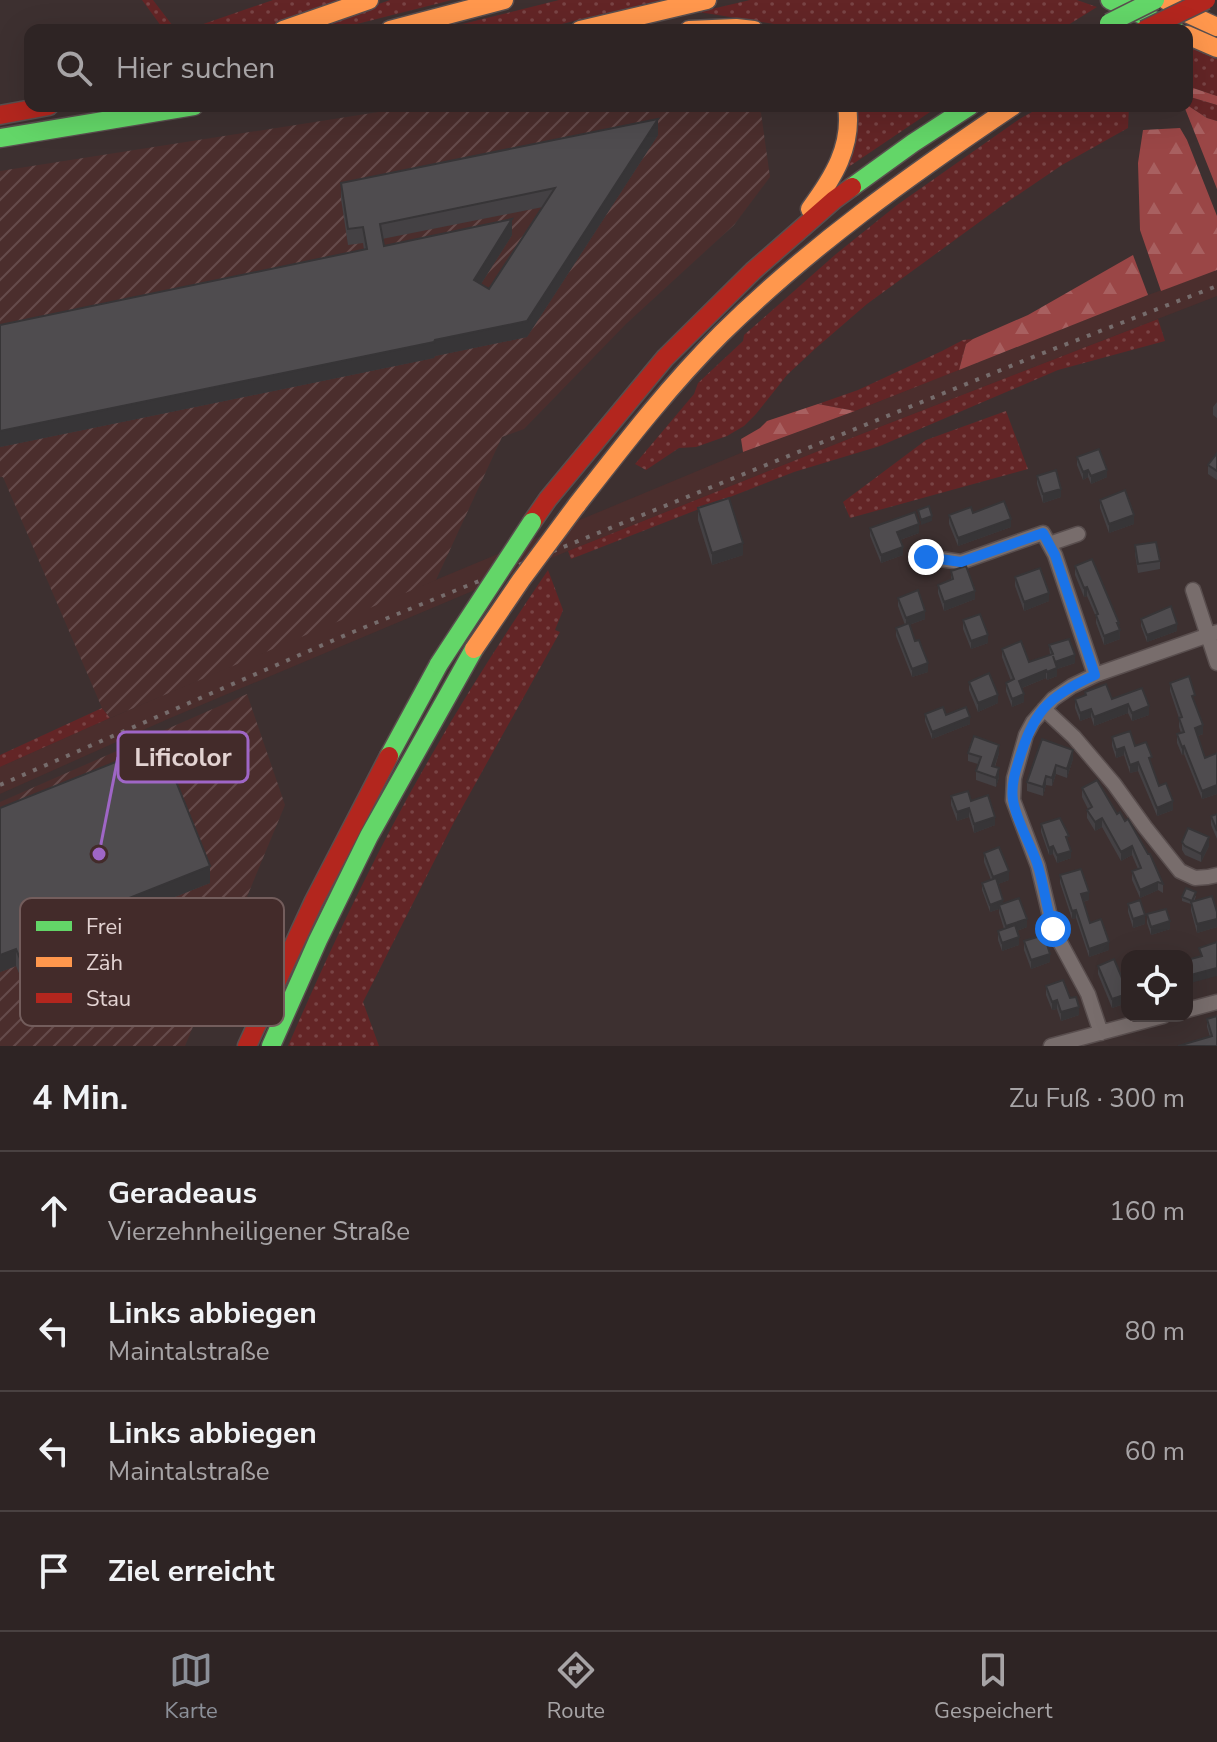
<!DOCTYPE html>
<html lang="de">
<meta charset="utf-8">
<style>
:root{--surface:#2e2424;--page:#362c2c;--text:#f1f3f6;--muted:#a7a4a6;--line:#494141;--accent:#8c9099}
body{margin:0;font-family:"Nunito Sans",sans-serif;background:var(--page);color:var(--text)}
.controls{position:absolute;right:24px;bottom:24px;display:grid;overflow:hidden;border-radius:16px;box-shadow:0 8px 32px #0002}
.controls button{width:72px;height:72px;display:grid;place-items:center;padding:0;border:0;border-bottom:2px solid var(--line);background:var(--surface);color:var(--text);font:40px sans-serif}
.stop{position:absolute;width:24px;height:24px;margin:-18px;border:6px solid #1a73e8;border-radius:50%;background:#fff}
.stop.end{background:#1a73e8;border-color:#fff;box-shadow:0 2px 8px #0008}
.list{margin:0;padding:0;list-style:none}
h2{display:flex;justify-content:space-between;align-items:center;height:104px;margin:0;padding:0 32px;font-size:34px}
h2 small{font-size:26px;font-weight:400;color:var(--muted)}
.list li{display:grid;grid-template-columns:52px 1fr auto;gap:24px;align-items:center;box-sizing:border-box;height:120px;padding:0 32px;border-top:2px solid var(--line)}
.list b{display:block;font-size:30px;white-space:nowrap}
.list p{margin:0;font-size:26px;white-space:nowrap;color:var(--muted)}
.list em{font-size:26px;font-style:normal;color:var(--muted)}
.icon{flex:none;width:44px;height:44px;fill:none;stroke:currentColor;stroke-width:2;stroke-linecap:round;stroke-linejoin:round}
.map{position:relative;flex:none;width:1217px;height:1046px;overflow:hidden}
.search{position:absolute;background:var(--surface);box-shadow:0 8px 32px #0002;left:24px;right:24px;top:24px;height:88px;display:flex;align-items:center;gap:20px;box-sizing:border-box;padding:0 28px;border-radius:16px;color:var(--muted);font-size:30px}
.sheet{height:584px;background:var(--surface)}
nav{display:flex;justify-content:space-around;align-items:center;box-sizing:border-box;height:112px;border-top:2px solid var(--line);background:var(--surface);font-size:22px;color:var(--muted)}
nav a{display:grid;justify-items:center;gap:4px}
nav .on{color:var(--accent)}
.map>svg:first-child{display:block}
.built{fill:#4b2e2d}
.industrial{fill:url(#industrial-furrows)}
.green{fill:url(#green-dots)}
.forest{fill:url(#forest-firs)}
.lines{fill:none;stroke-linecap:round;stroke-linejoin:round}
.street-casing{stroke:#594e4e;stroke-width:17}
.fast-casing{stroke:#594e4e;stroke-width:21}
.slow-casing{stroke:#594e4e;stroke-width:21}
.jam-casing{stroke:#594e4e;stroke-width:21}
.street{stroke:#786d6c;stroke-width:14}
.fast{stroke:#63d668;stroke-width:18}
.slow{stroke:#ff974d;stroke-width:18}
.jam{stroke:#b3261e;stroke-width:18}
.rail{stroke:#766c6c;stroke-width:4;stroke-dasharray:4 8;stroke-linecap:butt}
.fast-bridge-casing{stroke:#594e4e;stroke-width:21;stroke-linecap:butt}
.slow-bridge-casing{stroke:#594e4e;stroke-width:21;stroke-linecap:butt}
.jam-bridge-casing{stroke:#594e4e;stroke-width:21;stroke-linecap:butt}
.fast-bridge{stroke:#63d668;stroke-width:18}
.slow-bridge{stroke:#ff974d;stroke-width:18}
.jam-bridge{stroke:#b3261e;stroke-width:18}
.wall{fill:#444144;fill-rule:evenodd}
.shaded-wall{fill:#373537}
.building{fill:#4f4c4f;stroke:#373537;stroke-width:2;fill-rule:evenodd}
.route{stroke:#1a73e8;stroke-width:10}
.key{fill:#432b2a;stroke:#735d5c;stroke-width:2}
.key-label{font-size:22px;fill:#e3d3d2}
.leader{fill:none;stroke:#9f66c6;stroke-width:3}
.callout-dot{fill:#9f66c6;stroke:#432b2a;stroke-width:3}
.callout{fill:#432b2a;stroke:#9f66c6;stroke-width:3}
.callout-label{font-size:26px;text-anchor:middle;font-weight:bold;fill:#e3d3d2}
</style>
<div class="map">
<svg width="1217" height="1046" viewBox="0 0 1217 1046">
<defs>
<pattern id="industrial-furrows" width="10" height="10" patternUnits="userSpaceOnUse" patternTransform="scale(2)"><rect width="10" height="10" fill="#4b2e2d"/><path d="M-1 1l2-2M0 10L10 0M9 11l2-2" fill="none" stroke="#654b4b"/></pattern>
<pattern id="green-dots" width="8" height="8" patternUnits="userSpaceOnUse" patternTransform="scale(2)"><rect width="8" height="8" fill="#632526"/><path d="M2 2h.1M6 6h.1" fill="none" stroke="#794445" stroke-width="1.8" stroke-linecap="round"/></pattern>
<pattern id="forest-firs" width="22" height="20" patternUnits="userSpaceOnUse" patternTransform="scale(2)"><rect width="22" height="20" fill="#9a4646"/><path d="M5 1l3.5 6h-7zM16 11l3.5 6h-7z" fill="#a86060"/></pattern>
</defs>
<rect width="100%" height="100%" fill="#3d3030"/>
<path class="built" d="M1217,270V296L846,440L568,551L168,719L0,794V767L110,718L344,618L743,452L855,411L1148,295Z"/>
<path class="industrial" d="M417,106H755L761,113L770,177L734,225L626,324L524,429L502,437L436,580L110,718L102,708L3,477H0V171Z
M247,694L285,805L185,1046H0V802Z"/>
<path class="green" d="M142,0H153L176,30H164Z
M273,0H346L257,30H186Z
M390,0H452L333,30H305Z
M559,0H661L537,30H438Z
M750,0H1077L1097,7L1060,30H793L774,24L699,12Z
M1187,46L1217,59V96L1187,86Z
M1187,96L1217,105V121L1207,118L1187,105Z
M853,106H939L847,168Z
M1043,106H1129L1128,128L1062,165L1000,207L867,304L816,348L787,375L756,414L744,426L727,436L696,447L679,448L646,470L635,464L694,394L698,383L743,341L744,335L836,254L897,205L1021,118Z
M1158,319L1165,341L1058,370L880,446L794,472L571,559L568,551L846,440Z
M973,339L966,344L959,370L855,411L818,404L858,390L942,351L963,340Z
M1006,411L1028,469L850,518L843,502L926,440Z
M548,570L563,610L555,630L560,632L454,822L363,1002L379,1046H288C331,947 377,849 431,756C467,692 507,631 548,570Z
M102,708L110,718L0,767V755Z"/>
<path class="forest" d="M1187,86L1217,96V105L1187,96Z
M1187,105L1207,118L1217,121V189L1184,106Z
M1180,128L1187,140L1217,216V270L1161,291L1140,230L1138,163L1143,130Z
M1133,255L1148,295L959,370L966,344L973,339L1028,315Z
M818,404L855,411L743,452L741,439L760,428L767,421Z"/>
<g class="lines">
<g class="street-casing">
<path id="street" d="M1078,534L1049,544L1055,555L1095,675
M926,557L961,562L1043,533L1049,544
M1193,590L1217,663
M1044,709L1074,737L1114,784L1145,827L1180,871L1195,878L1208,877L1217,875
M1187,1010L1217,1002
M1101,1033L1088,994L1053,929L1038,866L1013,800L1014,778L1026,735L1033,722L1053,699L1072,686L1095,675L1217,632
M1051,1046L1163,1016"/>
</g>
<g class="fast-casing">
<path id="fast" d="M1110,0L1175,30
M0,138L194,106
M852,187L913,143L970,106
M389,756L439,664
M271,1046L318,940L369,836L474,649"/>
</g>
<g class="slow-casing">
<path id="slow" d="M1166,0L1182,11L1217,27
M283,30L369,0
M390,30L504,0
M580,30L707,0
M689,30L736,28L754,30
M1187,35L1217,48
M810,209C833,178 853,146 847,106
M576,506C622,447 668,387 721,334C809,247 910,175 1013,106"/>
</g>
<g class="jam-casing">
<path id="jam" d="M0,115L49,106
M532,522L548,499L665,358L753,271L834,200L852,187
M247,1046L314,901L389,756"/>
</g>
<use href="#street" class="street"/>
<use href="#fast" class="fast"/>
<use href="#slow" class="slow"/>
<use href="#jam" class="jam"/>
<path class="rail" d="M0,785L348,634L1033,357L1217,286"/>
<g class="fast-bridge-casing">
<path id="fast-bridge" d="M1109,23L1155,0
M439,664L532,522"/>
</g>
<g class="slow-bridge-casing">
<path id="slow-bridge" d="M474,649L521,580L576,506"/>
</g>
<g class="jam-bridge-casing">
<path id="jam-bridge" d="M1144,30L1206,0"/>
</g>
<use href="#fast-bridge" class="fast-bridge"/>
<use href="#slow-bridge" class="slow-bridge"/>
<use href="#jam-bridge" class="jam-bridge"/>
</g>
<path class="wall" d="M658,135L527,337L435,356L434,358L0,447V325L364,250L363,243L348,245L341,199V183ZM543,207L489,289L481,284L512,235L384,246L382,239Z
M1217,402V418L1213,415V407Z
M1217,453V480L1208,474V465Z
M1077,457L1107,477L1091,484L1088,477L1083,480L1077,465Z
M1037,476L1061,497L1043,503L1037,484Z
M1100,500L1134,524L1109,533L1100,508Z
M698,508L743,555L712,565L698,520Z
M973,513L1011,527L958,546L949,524V515Z
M870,528L919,533L900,540L903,555L881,563L870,536Z
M1135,545L1160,561V569L1138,573L1135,554Z
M1075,566L1119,623L1120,639L1104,645L1096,623V617L1087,596L1084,597L1075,575Z
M951,571L975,599L944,611L938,593V585L951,580Z
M1015,577L1049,601L1024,611L1015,586Z
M898,598L925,619L909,625L928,672L912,677L896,636V628L905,625L898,606Z
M1141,619L1177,631L1147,642L1141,626Z
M963,620L988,643L971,649L963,629Z
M1049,645L1075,663L1057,669V676L1047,680L1046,678L1022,688L1024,702L1012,707L1006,691V683L1011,681L1002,657V649L1029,662L1050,655Z
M969,682L998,703L978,712L969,690Z
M1170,683L1195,703L1203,734L1198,736L1205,758L1217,753V794L1202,799L1184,754L1182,755L1177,743V734L1181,733L1179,727V718L1170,691Z
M1142,688L1149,715L1132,721L1128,713L1094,726L1091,717L1080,721L1075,708V699L1085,695V692L1112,699Z
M925,714L946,715L970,724L932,739L925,721Z
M1112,737L1135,746L1151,766L1159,786L1173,810L1157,816L1138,771L1130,773L1124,755L1116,758L1112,746Z
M1042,739L1073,759L1067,778L1056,774L1052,786L1046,785L1043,796L1027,791V782Z
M968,753H999L995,767L999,777L996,787L976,780V771L978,764L968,761Z
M1082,788L1117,814L1163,884V893L1158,890L1140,898L1132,880V871L1138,869L1132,855L1121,861L1102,827L1095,831L1087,818V810L1088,809L1082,797Z
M951,796L971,801L995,825L974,833L969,817L957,821L951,805Z
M0,808L210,883L125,917L136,960L31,1002L16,966L0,972Z
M1217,814V839L1211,825V816Z
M1041,824L1069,844L1071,858L1057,863L1053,854L1049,855L1041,832Z
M1182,842L1209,846L1201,862L1185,855L1182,850Z
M984,853L1009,880L998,884L1003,903L1027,927L1017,931L1019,945L1002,951L998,940V931L1004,929L999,913V909L990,912L982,890V883L991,880L984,862Z
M1060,875L1089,900L1083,902L1090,923L1109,950L1089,957L1076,918L1072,919L1060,883Z
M1196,896L1194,902L1217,912V927L1197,933L1191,911V904L1182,901V897Z
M1128,904L1145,924L1133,928L1128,912Z
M1147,914L1170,929L1151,935L1147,923Z
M1024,941L1050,962L1031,969L1024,950Z
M1098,966L1127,990V1003L1112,1008L1098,974Z
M1046,986L1070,998L1079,1015L1061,1021L1057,1009L1052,1010L1046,995Z
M1207,1019L1217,1046L1210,1037L1207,1027Z"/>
<path class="shaded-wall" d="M658,119V135L527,337L435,356L434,358L0,447V431L527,321Z
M512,219V235L474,295V280Z
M1088,470V477L1083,480V472Z
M1107,470V477L1091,484V476Z
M1061,489V497L1043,503V494Z
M1134,515V524L1109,533V524Z
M932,516V521L921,525V520Z
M1011,519V527L958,546V538Z
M919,524V533L897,541V532Z
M743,543V555L712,565V553Z
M903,547V555L881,563V555Z
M1087,587V596L1084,597V588Z
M975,591V599L944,611V602Z
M1049,593V601L1024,611V602Z
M925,611V619L906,626V618Z
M1117,623H1119L1120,639L1104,645V636Z
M1177,624V631L1147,642V635Z
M988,635V643L971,649V641Z
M1075,655V663L1057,669V676L1047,680V672L1055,662Z
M928,663V672L912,677V669Z
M1046,670V678L1019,689V681Z
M1024,694V702L1012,707V699Z
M998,695V703L978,712V703Z
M1128,704V713L1094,726V717Z
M1149,706V715L1132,721V713Z
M1091,709V717L1080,721V713Z
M970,717V724L932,739V732Z
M1203,725V734L1195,737V728Z
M999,745V753L992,774V766Z
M1184,746V754L1182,755V747Z
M1124,747V755L1116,758V750Z
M1073,750V759L1067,778V769Z
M1138,762V771L1130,773V765Z
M1056,765V774L1052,786V778Z
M999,768V777L996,787V778Z
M1046,776V785L1043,796V787Z
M1217,785V794L1202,799V791Z
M1173,801V810L1157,816V808Z
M969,808V817L957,821V812Z
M995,817V825L974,833V824Z
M1102,818V827L1095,831V822Z
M1209,837V846L1201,862V854Z
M1053,846V854L1049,855V848Z
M1132,846V855L1121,861V852Z
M1071,851V858L1057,863V855Z
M210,866V883L119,919V902Z
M1009,871V880L993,886V877Z
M1158,882V890L1140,898V890Z
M1089,892V900L1081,902V894Z
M1003,900V907L999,905V909L990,912V905Z
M1076,910V918L1072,919V911Z
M1145,915V924L1133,928V919Z
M1027,919V927L1006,935V926Z
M1217,919V927L1197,933V924Z
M1170,921V929L1151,935V927Z
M1019,937V945L1002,951V943Z
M1109,942V950L1089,957V949Z
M136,943V960L31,1002V985Z
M16,949V966L0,972V955Z
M1050,954V962L1031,969V960Z
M1217,968V976L1187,984V976Z
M1127,994V1003L1112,1008V999Z
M1057,1000V1009L1052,1010V1002Z
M1079,1007V1015L1061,1021V1012Z"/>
<path class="building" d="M658,119L527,321L435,340L434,342L0,431V325L367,249L363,227L348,229L341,183ZM555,188L489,289L474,280L512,219L384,246L380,224Z
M1099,449L1107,470L1091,476L1088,470L1083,472L1077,457Z
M1217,453V471L1208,465Z
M1056,470L1061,489L1043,494L1037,476Z
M1125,490L1134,515L1109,524L1100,500Z
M729,498L743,543L712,553L698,508Z
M1004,501L1011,519L958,538L949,515L971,507L973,513Z
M929,506L932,516L921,520L918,510Z
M915,512L919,524L897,532L903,547L881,555L870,528Z
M1156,542L1160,561L1138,564L1135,545Z
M1092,559L1119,623H1117L1120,630L1104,636L1096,615L1098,614L1087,587L1084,588L1075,566Z
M966,566L975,591L944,602L938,585L953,579L951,571Z
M1040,568L1049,593L1024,602L1015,577Z
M918,590L925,611L906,618L898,598Z
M1171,606L1177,624L1147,635L1141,619Z
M980,614L988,635L971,641L963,620Z
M909,623L915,641L919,640L922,648L928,663L912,669L896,628Z
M1069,639L1075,655L1055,662L1053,656L1057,668L1047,672L1046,670L1019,681L1024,694L1012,699L1006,683L1014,679L1002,649L1021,641L1029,662L1053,654L1049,645Z
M989,673L998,695L978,703L969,682Z
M1189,676L1195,695L1192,696L1203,725L1195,728L1205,758L1217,753V785L1202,791L1184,746L1182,747L1177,734L1184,732L1179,718L1182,717L1170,683Z
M1106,684L1112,699L1142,688L1149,706L1132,713L1128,704L1094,717L1091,709L1080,713L1075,699L1086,695L1085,692Z
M943,707L946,715L966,707L970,717L932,732L925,714Z
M1130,731L1135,746L1146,742L1152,757L1149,758L1159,786L1166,783L1173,801L1157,808L1138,762L1130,765L1124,747L1116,750L1112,737Z
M974,736L999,745L992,766L999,768L996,778L976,771L981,757L968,753Z
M1042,739L1073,750L1067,769L1056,765L1052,778L1046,776L1043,787L1027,782Z
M161,744L210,866L119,902L136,943L31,985L16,949L0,955V808Z
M1097,780L1117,814L1120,812L1125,821L1128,819L1148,854H1150L1163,884L1158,882L1140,890L1132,871L1141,868L1132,846L1121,852L1102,818L1095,822L1087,810L1092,807L1082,788Z
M968,791L971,801L988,795L995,817L974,824L969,808L957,812L951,796Z
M1217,814V831L1211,816Z
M1060,818L1069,836L1066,837L1071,851L1057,855L1053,846L1049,848L1041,824Z
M1188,828L1209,837L1201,854L1185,846L1182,842Z
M999,847L1009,871L993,877L984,853Z
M1081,869L1089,892L1081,894L1090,923L1101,919L1109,942L1089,949L1076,910L1072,911L1060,875Z
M996,878L1003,900L990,905L982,883Z
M1186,888L1196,892L1192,901L1182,897Z
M1212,896L1217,912V919L1197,924L1191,902Z
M1019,898L1027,919L1006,926L999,905Z
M1140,900L1145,915L1133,919L1128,904Z
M1166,909L1170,921L1151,927L1147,914Z
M1015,925L1019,937L1002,943L998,931Z
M1044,935L1050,954L1031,960L1024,941Z
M1217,942V968L1187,976V960L1202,956L1199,948Z
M1114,959L1127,990V994L1112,999L1098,966Z
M1063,980L1070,998L1076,997L1079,1007L1061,1012L1057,1000L1052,1002L1046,986Z
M1217,1016V1046H1178L1212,1036L1207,1019Z"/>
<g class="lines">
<path class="route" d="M926,557L961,562L1043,533L1055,555L1095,675C1046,697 1033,713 1018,763C1014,775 1011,787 1013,800C1016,820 1030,843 1037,863C1044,884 1046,907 1053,929"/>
</g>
<rect x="20" y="898" width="264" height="128" rx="12" class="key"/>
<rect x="36" y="921" width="36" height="10" fill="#63d668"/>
<rect x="36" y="957" width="36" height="10" fill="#ff974d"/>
<rect x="36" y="993" width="36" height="10" fill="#b3261e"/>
<g class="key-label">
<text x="86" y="934">Frei</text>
<text x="86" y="970">Zäh</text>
<text x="86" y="1006">Stau</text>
</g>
<path class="leader" d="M99 854L118 757"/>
<circle class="callout-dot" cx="99" cy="854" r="8"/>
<rect class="callout" x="118" y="732" width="130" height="50" rx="8"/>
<g class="callout-label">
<text x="183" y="766">Lificolor</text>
</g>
</svg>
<div class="controls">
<button><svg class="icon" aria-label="locate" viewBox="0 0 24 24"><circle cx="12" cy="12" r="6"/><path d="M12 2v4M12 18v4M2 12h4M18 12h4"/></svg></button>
</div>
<div class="stop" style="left:1053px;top:929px"></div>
<div class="stop end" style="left:926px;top:557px"></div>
<div class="search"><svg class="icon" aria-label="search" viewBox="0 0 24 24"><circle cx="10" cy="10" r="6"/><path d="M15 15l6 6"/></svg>Hier suchen</div>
</div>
<section class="sheet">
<h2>4 Min.<small>Zu Fuß · 300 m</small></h2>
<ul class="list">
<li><svg class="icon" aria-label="ahead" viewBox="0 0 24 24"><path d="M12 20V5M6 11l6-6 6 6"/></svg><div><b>Geradeaus</b><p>Vierzehnheiligener Straße</p></div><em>160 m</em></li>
<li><svg class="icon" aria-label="left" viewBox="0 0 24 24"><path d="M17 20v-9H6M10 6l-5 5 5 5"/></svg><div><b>Links abbiegen</b><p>Maintalstraße</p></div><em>80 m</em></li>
<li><svg class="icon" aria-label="left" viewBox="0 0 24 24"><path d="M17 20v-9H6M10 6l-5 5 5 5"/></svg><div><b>Links abbiegen</b><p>Maintalstraße</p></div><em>60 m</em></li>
<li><svg class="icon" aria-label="arrive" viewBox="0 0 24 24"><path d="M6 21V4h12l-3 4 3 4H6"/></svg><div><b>Ziel erreicht</b></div></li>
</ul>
</section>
<nav>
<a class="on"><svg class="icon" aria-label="map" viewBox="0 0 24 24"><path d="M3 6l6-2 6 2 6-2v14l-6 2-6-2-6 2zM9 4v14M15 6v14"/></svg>Karte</a>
<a><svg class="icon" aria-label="directions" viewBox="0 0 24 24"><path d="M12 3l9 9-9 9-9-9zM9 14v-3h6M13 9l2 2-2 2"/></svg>Route</a>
<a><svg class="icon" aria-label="saved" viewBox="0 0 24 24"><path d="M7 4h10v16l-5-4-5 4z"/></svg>Gespeichert</a>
</nav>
